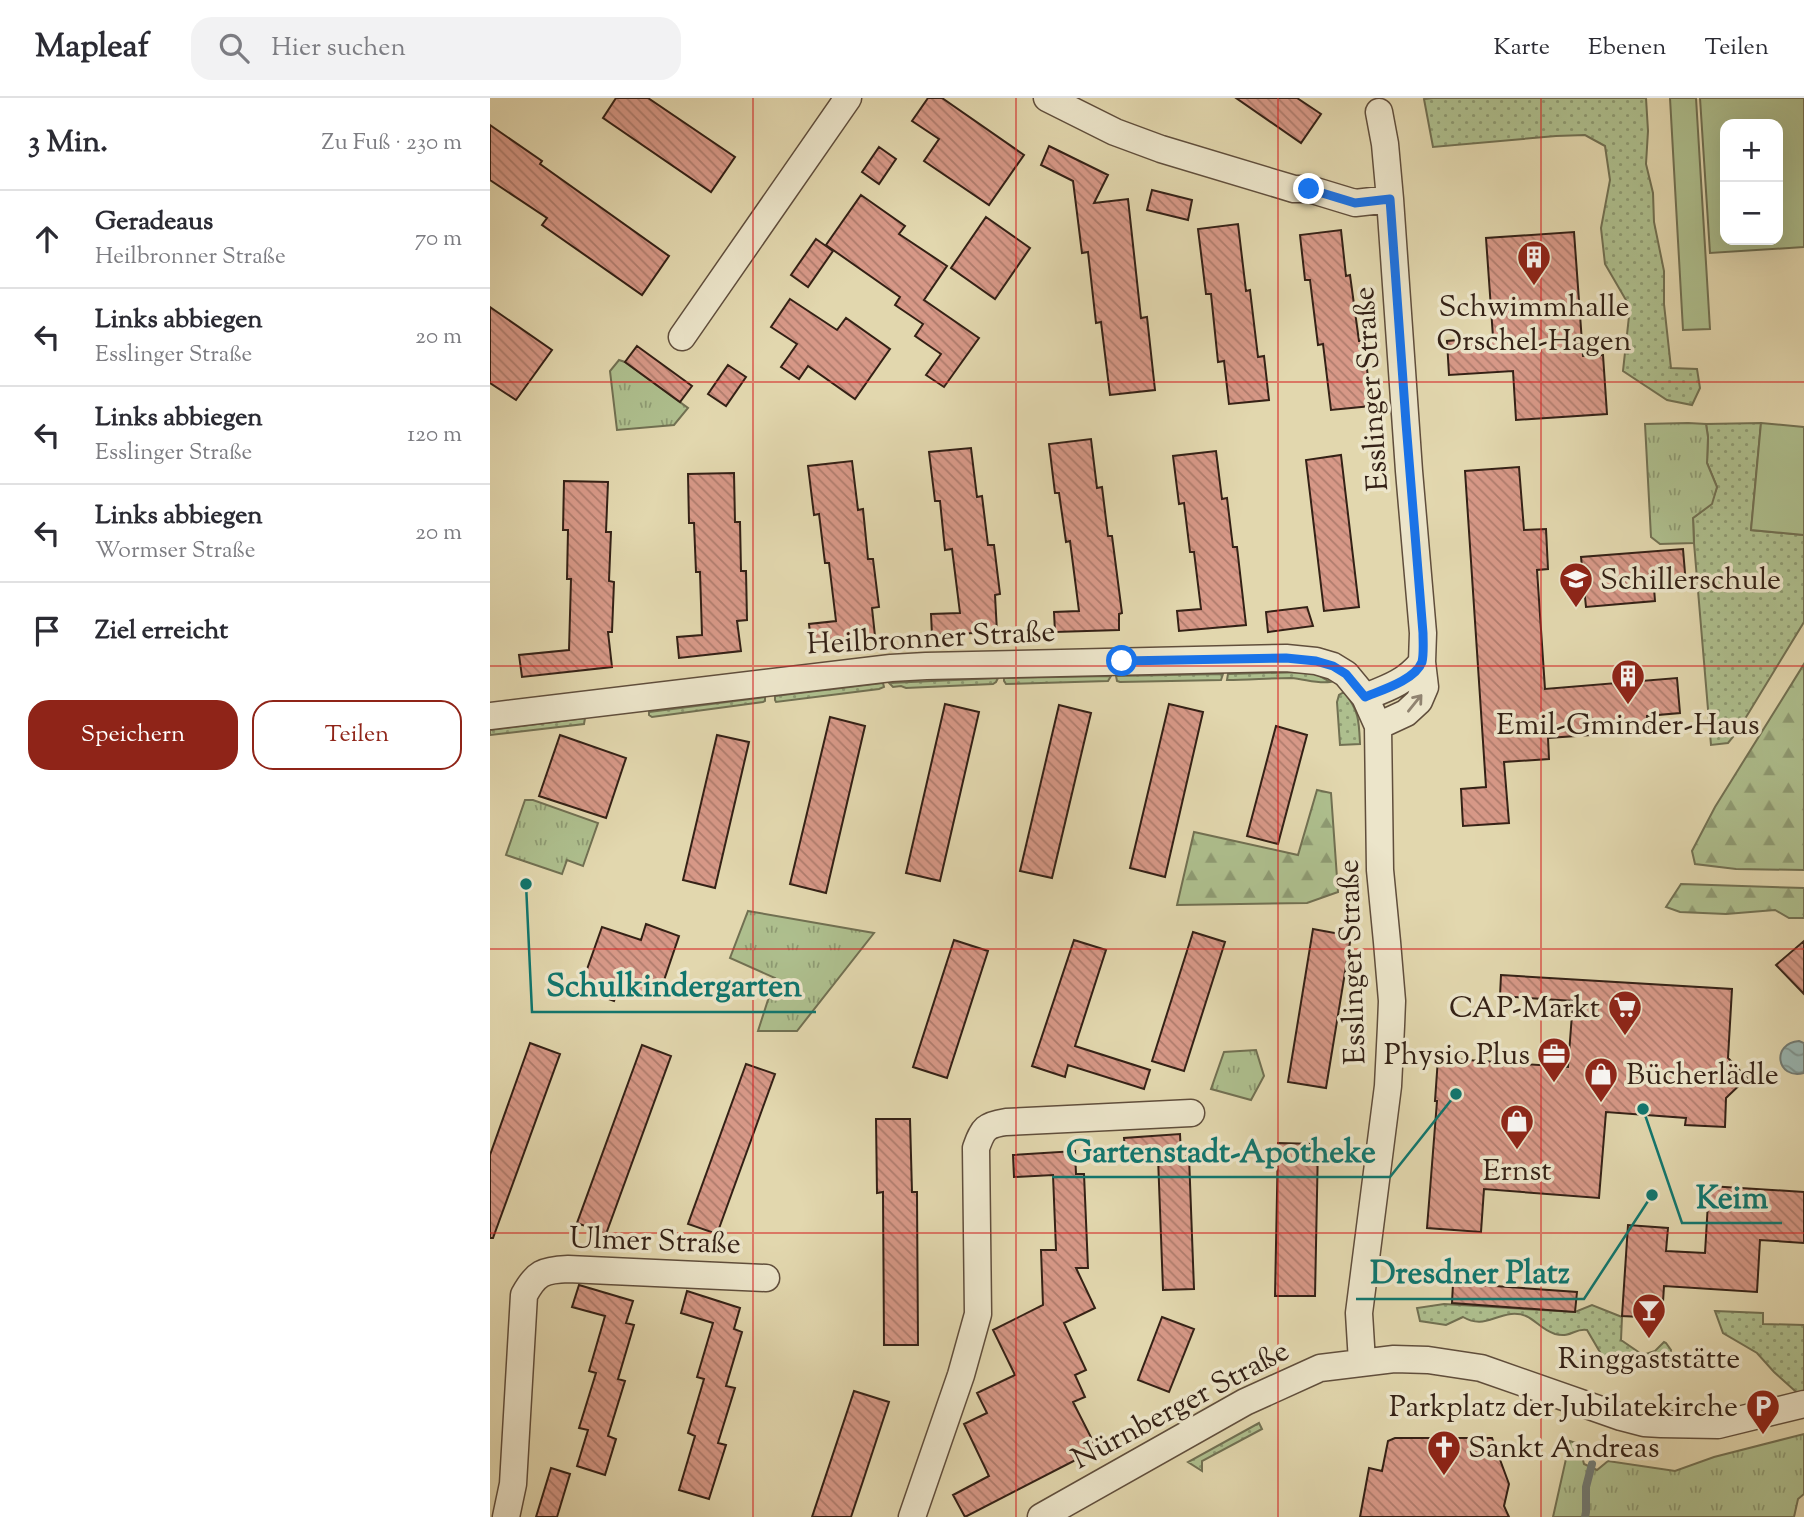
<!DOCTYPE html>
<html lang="de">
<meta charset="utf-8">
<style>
:root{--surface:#fff;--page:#f2f2f3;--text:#2b2b33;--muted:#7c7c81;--line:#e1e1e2;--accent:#8f2418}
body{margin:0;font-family:"Sorts Mill Goudy",serif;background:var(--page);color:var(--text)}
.controls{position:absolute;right:21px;top:21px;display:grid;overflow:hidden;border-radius:14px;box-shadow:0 7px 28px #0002}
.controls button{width:63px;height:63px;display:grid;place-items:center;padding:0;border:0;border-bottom:2px solid var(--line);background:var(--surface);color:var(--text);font:35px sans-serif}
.stop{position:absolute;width:21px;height:21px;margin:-16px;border:5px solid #1a73e8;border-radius:50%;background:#fff}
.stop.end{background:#1a73e8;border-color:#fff;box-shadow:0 2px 7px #0008}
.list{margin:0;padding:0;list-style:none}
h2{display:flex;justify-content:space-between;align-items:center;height:91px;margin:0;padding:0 28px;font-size:30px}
h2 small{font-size:23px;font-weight:400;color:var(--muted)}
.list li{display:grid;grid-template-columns:46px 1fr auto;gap:21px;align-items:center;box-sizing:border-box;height:98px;padding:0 28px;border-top:2px solid var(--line)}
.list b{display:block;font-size:26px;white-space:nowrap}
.list p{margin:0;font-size:23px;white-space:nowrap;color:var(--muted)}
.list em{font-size:23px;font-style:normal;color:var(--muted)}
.actions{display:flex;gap:14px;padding:21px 28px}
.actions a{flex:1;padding:16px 0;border:2px solid var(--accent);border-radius:21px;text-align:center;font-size:24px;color:var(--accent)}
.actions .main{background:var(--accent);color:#fff}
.icon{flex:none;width:38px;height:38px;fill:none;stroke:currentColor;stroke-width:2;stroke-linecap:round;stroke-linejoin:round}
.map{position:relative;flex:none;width:1314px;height:1419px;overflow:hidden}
header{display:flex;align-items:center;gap:42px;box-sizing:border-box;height:98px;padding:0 35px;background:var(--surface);border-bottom:2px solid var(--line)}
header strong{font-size:33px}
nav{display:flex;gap:38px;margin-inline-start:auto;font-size:24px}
.search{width:490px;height:63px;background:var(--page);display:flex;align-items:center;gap:18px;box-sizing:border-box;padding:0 24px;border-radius:21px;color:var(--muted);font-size:26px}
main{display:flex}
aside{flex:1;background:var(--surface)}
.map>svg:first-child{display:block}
.grass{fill:url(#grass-dots);stroke:#717052;stroke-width:2}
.forest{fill:url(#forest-firs);stroke:#717052;stroke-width:2}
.park{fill:url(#park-tufts);stroke:#717052;stroke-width:2}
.garden{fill:#aebf8e;stroke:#717052;stroke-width:2;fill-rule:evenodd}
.water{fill:url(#water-waves);stroke:#707b75;stroke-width:2}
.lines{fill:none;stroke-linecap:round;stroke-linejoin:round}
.stream{stroke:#707b75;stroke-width:8}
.building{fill:url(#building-back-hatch);stroke:#342116;stroke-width:2}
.minor-casing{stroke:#604e3c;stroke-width:29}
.minor{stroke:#ece5ca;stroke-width:26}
.oneway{stroke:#908370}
.route{stroke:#1a73e8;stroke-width:9}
.grid{fill:none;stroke:#d62828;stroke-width:2;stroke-opacity:0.55}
.labels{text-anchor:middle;stroke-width:7;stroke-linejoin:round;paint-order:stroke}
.poi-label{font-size:30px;fill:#342116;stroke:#ece5ca}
.street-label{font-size:30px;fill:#342116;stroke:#ece5ca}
.leader{fill:none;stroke:#0f766e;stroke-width:2.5}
.callout-dot{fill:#0f766e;stroke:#ece5ca;stroke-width:2.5}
.callout-label{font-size:32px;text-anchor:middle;font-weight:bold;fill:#0f766e;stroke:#ece5ca;stroke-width:7;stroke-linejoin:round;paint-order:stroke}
</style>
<header>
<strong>Mapleaf</strong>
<div class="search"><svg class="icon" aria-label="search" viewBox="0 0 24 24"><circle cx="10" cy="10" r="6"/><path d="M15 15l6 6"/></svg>Hier suchen</div>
<nav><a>Karte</a><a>Ebenen</a><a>Teilen</a></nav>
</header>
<main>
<aside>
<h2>3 Min.<small>Zu Fuß · 230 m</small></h2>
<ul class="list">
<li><svg class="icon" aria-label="ahead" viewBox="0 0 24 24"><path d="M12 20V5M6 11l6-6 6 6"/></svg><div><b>Geradeaus</b><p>Heilbronner Straße</p></div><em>70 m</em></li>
<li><svg class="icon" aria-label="left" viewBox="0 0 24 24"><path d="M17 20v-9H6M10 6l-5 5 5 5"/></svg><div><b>Links abbiegen</b><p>Esslinger Straße</p></div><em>20 m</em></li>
<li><svg class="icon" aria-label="left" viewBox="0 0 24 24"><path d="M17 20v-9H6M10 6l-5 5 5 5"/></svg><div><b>Links abbiegen</b><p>Esslinger Straße</p></div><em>120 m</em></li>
<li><svg class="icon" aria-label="left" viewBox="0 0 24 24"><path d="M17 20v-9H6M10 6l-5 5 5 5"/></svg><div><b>Links abbiegen</b><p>Wormser Straße</p></div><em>20 m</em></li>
<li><svg class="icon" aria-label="arrive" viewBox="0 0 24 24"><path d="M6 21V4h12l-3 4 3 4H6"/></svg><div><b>Ziel erreicht</b></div></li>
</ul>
<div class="actions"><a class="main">Speichern</a><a>Teilen</a></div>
</aside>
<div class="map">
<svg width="1314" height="1419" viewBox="0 0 1314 1419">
<defs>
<pattern id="grass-dots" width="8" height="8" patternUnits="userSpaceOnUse" patternTransform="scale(1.75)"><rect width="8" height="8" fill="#aebf8e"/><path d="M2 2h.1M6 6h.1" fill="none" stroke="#8e9b73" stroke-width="1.8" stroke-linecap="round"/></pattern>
<pattern id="forest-firs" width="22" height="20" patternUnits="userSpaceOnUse" patternTransform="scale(1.75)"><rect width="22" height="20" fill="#aebf8e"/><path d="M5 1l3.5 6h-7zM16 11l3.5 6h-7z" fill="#8e9b73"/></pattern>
<pattern id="park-tufts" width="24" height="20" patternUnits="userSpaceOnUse" patternTransform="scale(1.75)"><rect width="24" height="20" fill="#aebf8e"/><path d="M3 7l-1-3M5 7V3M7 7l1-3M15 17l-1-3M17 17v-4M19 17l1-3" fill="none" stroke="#8e9b73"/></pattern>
<pattern id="water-waves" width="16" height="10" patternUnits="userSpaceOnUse" patternTransform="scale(1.75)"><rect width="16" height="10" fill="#98b7b4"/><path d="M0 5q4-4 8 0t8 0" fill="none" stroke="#7d9491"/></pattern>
<pattern id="building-back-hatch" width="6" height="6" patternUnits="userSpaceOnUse" patternTransform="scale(1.75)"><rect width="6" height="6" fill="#d79887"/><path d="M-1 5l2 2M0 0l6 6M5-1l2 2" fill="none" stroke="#af7c6d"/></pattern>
</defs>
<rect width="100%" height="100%" fill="#e2d7ae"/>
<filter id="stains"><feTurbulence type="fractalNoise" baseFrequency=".00286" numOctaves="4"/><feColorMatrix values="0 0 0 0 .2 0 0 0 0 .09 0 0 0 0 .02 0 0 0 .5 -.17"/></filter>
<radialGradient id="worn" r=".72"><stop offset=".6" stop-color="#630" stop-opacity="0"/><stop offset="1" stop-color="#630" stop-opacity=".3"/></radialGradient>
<path class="grass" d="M943,0H1156L1158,33L1156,66L1163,95L1164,124L1174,173V206L1181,270L1207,271L1210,290L1202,307L1177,302L1133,273L1140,209L1115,166L1111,130L1120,82L1115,48L1095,37L1066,38L943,49L934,1Z
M1271,325L1261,432L1314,437V524L1247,634L1238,645L1221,647L1204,445L1203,420L1221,406L1227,389L1217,365L1218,339L1216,326Z
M814,574L826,576L840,584C827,586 815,581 801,580C780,580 758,582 737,582L738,576Z
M733,576L731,582L630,584L627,583L626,578Z
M621,578L618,583L516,586L514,583V580Z
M508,580L506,584L503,586L416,590L411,588L403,589L399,585Z
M393,585L394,589L389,591L286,604L285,602V598Z
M854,594C869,612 869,623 870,646L850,647L847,604L849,597Z
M275,599V603L273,604L162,619L159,617V614Z
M95,620L94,626L0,637V632Z
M954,1206L1085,1214L1102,1207L1132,1219L1131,1242L1150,1255L1156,1256L1165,1253L1174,1244L1176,1245L1181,1252L1180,1262L1168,1270L1125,1268L1114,1261L1097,1232C1084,1230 1082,1240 1065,1236C1046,1230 1043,1214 1021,1216C1001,1219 992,1230 973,1219L956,1227L930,1223L927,1210Z
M1225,1213L1273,1215V1226L1314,1227V1301L1284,1274L1267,1255L1233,1235Z
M769,1325L772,1331L712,1363V1373L698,1364Z"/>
<path class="forest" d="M1314,566V772L1246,771L1205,766L1202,753L1225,709Z
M827,692L841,695L848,794L817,805L687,807L704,734L808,757Z
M1191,786L1314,790V820H1299L1285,812L1236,816L1190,814L1176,809Z"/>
<path class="park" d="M129,262L135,264L198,310L184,327L127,332L120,273Z
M1198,325L1216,326L1218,339L1217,365L1227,389L1222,406L1203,420L1204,445L1170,446L1161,439L1155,326Z
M35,702H43L108,725L93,768L77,762L72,776L16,757Z
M258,813L384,835L307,933H268L285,880L240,860Z
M766,952L774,978L761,1002L721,991L734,954Z
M1314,1336V1396L1308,1401L1304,1419H1063L1080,1343L1089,1346L1094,1366L1107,1372L1118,1363L1185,1373L1224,1359Z"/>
<path class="garden" d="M1180,0H1206L1220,231L1193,232Z
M1210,0H1314V149L1220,155ZM1288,26V142H1235V26Z
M1271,325L1314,329V437L1261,432Z"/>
<path class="water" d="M1309,943L1314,945V975C1286,982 1281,945 1309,943Z"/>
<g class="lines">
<path class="stream" d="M1095,1419L1096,1414V1389L1102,1366"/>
</g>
<path class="building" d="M126,0H158L245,59L221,94L113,20Z
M438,0H452L534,57L499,107L434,63L449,41L422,23Z
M746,0H807L831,16L811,45Z
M0,27L52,63L50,66L179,158L152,197L52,127L57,120L0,82Z
M559,48L618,77L604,105L638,101L651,220L657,219L665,292L620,297L611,224L606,225L598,154L592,155L583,83L551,67Z
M389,49L406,61L389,86L372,74Z
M662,92L702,102L698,122L657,112Z
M371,97L415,128L409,136L457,168L434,202L489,240L454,289L436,277L451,256L425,238L433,226L405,207L410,199L336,147Z
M496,119L540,150L505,201L461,170Z
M748,126L756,193L760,192L768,259L774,258L779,302L739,306L734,263L728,264L721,196H716L708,131Z
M851,132L856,178L860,177L869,243H874L881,308L841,312L833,246L828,247L820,182H815L810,137Z
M1084,134L1093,258L1113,257L1117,316L1026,322L1023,273L959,277L957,243L1003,239L996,140Z
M326,141L343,153L318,189L301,177Z
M300,201L347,232L356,220L400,251L365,301L318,268L309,281L291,269L307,246L281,229Z
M0,209L62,252L26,302L0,285Z
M147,248L202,288L190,304L135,264Z
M238,267L256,279L236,308L218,296Z
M601,341L607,390L612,389L618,438H622L632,515L629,516V532L565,534L564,514L589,513L580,443L576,444L569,395H565L559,346Z
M481,350L487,399L492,398L498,447H504L510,496L505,497L507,534L442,537L441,516L470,515L462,451L455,452L450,403H445L439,354Z
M726,353L732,401L737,400L743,449H747L756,527L689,533L687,513L711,511L704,454H700L694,405L689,406L683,358Z
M851,357L869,509L834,513L816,362Z
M362,363L368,412L373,411L378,461H383L389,509L382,510L385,538L321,546L319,526L346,523L339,465H335L329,416L324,417L318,368Z
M1029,369L1034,432L1056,431L1058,471L1047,472L1055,591L1187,580L1190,615L1157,618L1158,633L1058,640L1059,661L1014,664L1019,725L973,728L971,691L996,689L975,373Z
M244,375L245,424H250L251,473H256L257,522L247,523L251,553L189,560L187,539L212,537L210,474H206L204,425H199L198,376Z
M74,383L118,384L116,434H121L119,483L124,484L122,534H118L122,569L32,579L29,557L79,552L81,481H77L78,432H73Z
M1193,451L1196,487L1164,490L1165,503L1096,509L1091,459Z
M817,509L823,528L778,534L776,514Z
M455,606L489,614L450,783L416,775Z
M679,606L713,614L675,779L640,770Z
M569,607L601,615L562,780L530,773Z
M340,619L375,628L336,795L300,786Z
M786,628L817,637L788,746L757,738Z
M70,637L136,660L116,720L49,698Z
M227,637L259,644L225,790L193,782Z
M156,826L189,838L168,900L130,887L124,903L90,891L112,829L151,842Z
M823,831L861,838L836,990L798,984Z
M703,834L735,844L694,973L662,963Z
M464,842L498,853L457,980L423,969Z
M584,842L616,852L585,948L660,972L654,991L578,967L575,979L542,968Z
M1314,843V896L1286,867Z
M1011,877L1242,891L1238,960L1257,980L1236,1000L1235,1029L1195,1027L1196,1020L1116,1014L1109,1100L994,1091L991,1134L937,1130L947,1003H945L948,960L1078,969L1083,903L1010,898Z
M40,945L70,956L3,1140H0V1057Z
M152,947L181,958L116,1136L87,1125Z
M256,966L285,976L227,1136L198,1126Z
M386,1021H420L422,1094H427L428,1247H394L393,1094L387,1095Z
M690,1036L691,1058H699L704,1191L673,1192L668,1059L636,1060L634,1040Z
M788,1045L828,1046L825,1198H785Z
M585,1053L586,1076H594L598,1170H586L605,1210L574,1225L596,1272L585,1277L595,1299L583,1304L607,1351L475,1419L463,1397L499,1378L474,1326L497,1315L487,1295L525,1277L503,1232L553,1207L551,1152H566L563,1077L524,1079L523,1057Z
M1219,1088L1314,1094V1145L1270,1142L1267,1194L1174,1188L1172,1220L1132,1218L1138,1127L1178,1130L1176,1153L1215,1155Z
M963,1185L1087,1194L1085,1214L962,1205Z
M89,1187L143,1203L136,1225L144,1227L128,1281L135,1283L118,1338L126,1341L115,1377L87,1368L98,1332L89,1330L106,1275L99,1273L115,1218L82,1209Z
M197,1193L250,1210L244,1231L252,1234L236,1288L245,1290L228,1345L236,1347L219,1401L189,1392L205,1338L198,1335L214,1281L207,1279L223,1225L191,1215Z
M672,1219L704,1231L679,1294L648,1282Z
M364,1293L399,1304L374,1380L361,1419H322Z
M905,1340H1002L1019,1386L1014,1408L1019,1419H870L879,1370L892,1373L898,1343Z
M61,1370L80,1376L67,1419H46Z"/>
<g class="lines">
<g class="minor-casing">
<path id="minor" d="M557,0L625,34L671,51L804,91H819L865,105L900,101
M192,239L358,0
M875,599C898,590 916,584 932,564
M0,618L401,570L436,568L796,560L826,563L843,568L856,576L875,599L888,628L890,772L897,844L902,903L901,928L898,988L869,1215L872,1264
M888,628L916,615L929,603L935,589L932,564L933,535L919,373L900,101L895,46L889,14
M16,1419L23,1386L24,1369L34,1197C46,1175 53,1172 78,1171L276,1180
M422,1419L471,1277L488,1216L486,1050C493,1030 496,1027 516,1024L701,1015
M551,1419L755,1304L830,1270L904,1261L938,1262L991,1270L1131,1319L1154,1325L1171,1326L1228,1327L1314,1306"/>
</g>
<use href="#minor" class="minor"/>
</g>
<defs><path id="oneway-shaft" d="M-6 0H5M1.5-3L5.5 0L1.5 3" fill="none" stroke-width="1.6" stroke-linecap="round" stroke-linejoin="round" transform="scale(1.75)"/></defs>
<use class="oneway" href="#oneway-shaft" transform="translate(925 605) rotate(-51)"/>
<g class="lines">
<path class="route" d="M632,563L796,560L826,563L843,568L856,576L875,599C892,592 925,582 932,564C934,556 933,543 933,535L916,325L900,101L865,105L819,91"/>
</g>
<path class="grid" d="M263,0V1419M526,0V1419M788,0V1419M1051,0V1419M0,284H1314M0,568H1314M0,851H1314M0,1135H1314"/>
<defs>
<g id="building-pin" transform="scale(1.75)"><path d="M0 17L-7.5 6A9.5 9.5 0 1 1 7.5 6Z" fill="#8f2418" stroke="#ece5ca"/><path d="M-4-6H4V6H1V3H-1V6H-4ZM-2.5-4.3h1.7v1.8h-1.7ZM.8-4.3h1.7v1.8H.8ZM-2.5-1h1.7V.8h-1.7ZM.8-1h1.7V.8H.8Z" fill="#fff"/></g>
<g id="school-pin" transform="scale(1.75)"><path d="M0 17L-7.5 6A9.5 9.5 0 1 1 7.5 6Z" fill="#8f2418" stroke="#ece5ca"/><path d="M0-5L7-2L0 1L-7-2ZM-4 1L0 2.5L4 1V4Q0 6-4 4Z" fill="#fff"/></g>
<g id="supermarket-pin" transform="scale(1.75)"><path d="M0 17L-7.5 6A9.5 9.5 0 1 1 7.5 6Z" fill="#8f2418" stroke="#ece5ca"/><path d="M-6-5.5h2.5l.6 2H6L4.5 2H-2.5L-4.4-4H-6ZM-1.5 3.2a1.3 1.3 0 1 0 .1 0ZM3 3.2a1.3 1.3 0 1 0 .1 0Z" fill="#fff"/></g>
<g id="office-pin" transform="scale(1.75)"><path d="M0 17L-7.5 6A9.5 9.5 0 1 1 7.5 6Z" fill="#8f2418" stroke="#ece5ca"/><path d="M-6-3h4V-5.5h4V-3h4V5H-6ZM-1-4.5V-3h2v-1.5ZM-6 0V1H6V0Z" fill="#fff"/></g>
<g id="shop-pin" transform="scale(1.75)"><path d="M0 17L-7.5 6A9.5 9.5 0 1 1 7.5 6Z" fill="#8f2418" stroke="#ece5ca"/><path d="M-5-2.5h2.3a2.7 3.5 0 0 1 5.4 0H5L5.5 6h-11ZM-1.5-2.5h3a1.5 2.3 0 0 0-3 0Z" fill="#fff"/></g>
<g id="bar-pin" transform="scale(1.75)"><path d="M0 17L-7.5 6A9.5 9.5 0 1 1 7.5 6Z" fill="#8f2418" stroke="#ece5ca"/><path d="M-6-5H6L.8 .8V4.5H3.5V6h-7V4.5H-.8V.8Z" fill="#fff"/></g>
<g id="parking-pin" transform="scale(1.75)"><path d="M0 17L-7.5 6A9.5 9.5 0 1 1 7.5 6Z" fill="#8f2418" stroke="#ece5ca"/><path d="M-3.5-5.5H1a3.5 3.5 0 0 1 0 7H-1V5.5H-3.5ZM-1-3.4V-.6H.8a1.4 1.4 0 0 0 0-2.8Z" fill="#fff"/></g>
<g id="church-pin" transform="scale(1.75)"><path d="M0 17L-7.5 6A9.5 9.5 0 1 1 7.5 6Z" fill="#8f2418" stroke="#ece5ca"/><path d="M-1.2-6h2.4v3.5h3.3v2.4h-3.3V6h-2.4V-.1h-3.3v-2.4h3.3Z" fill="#fff"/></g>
</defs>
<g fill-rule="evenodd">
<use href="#building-pin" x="1044" y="159"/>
<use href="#school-pin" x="1086" y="481"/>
<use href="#building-pin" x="1138" y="578"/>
<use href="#supermarket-pin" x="1135" y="909"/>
<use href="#office-pin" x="1064" y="956"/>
<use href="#shop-pin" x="1111" y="976"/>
<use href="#shop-pin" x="1027" y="1023"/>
<use href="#bar-pin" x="1159" y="1212"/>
<use href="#parking-pin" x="1273" y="1308"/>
<use href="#church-pin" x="954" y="1349"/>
</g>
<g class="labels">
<g class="poi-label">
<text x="1044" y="218">Schwimmhalle<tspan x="1044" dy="34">Orschel-Hagen</tspan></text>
<text x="1110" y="491" text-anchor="start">Schillerschule</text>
<text x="1138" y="636">Emil-Gminder-Haus</text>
<text x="1110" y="919" text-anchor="end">CAP-Markt</text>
<text x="1040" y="966" text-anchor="end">Physio Plus</text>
<text x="1136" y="986" text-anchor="start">Bücherlädle</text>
<text x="1027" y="1082">Ernst</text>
<text x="1159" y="1270">Ringgaststätte</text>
<text x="1248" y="1318" text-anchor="end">Parkplatz der Jubilatekirche</text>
<text x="978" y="1359" text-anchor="start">Sankt Andreas</text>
</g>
<g class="street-label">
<text transform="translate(880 291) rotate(-94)" y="10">Esslinger Straße</text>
<text transform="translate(441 539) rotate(-3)" y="10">Heilbronner Straße</text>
<text transform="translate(861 864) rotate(-92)" y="10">Esslinger Straße</text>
<text transform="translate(165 1142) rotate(2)" y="10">Ulmer Straße</text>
<text transform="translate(690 1306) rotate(-28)" y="10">Nürnberger Straße</text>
</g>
</g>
<path class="leader" d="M36 786L42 914H326M966 996L900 1079H562M1153 1011L1192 1125H1292M1162 1097L1094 1201H866"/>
<g class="callout-dot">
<circle cx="36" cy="786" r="7"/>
<circle cx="966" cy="996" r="7"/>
<circle cx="1153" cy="1011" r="7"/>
<circle cx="1162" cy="1097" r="7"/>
</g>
<g class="callout-label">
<text x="184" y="898">Schulkindergarten</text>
<text x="731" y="1064">Gartenstadt-Apotheke</text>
<text x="1242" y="1110">Keim</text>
<text x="980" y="1185">Dresdner Platz</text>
</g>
<rect width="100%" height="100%" filter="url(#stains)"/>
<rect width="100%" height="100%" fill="url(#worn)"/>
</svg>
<div class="controls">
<button>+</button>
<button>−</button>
</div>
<div class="stop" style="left:632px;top:563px"></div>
<div class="stop end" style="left:819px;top:91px"></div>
</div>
</main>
